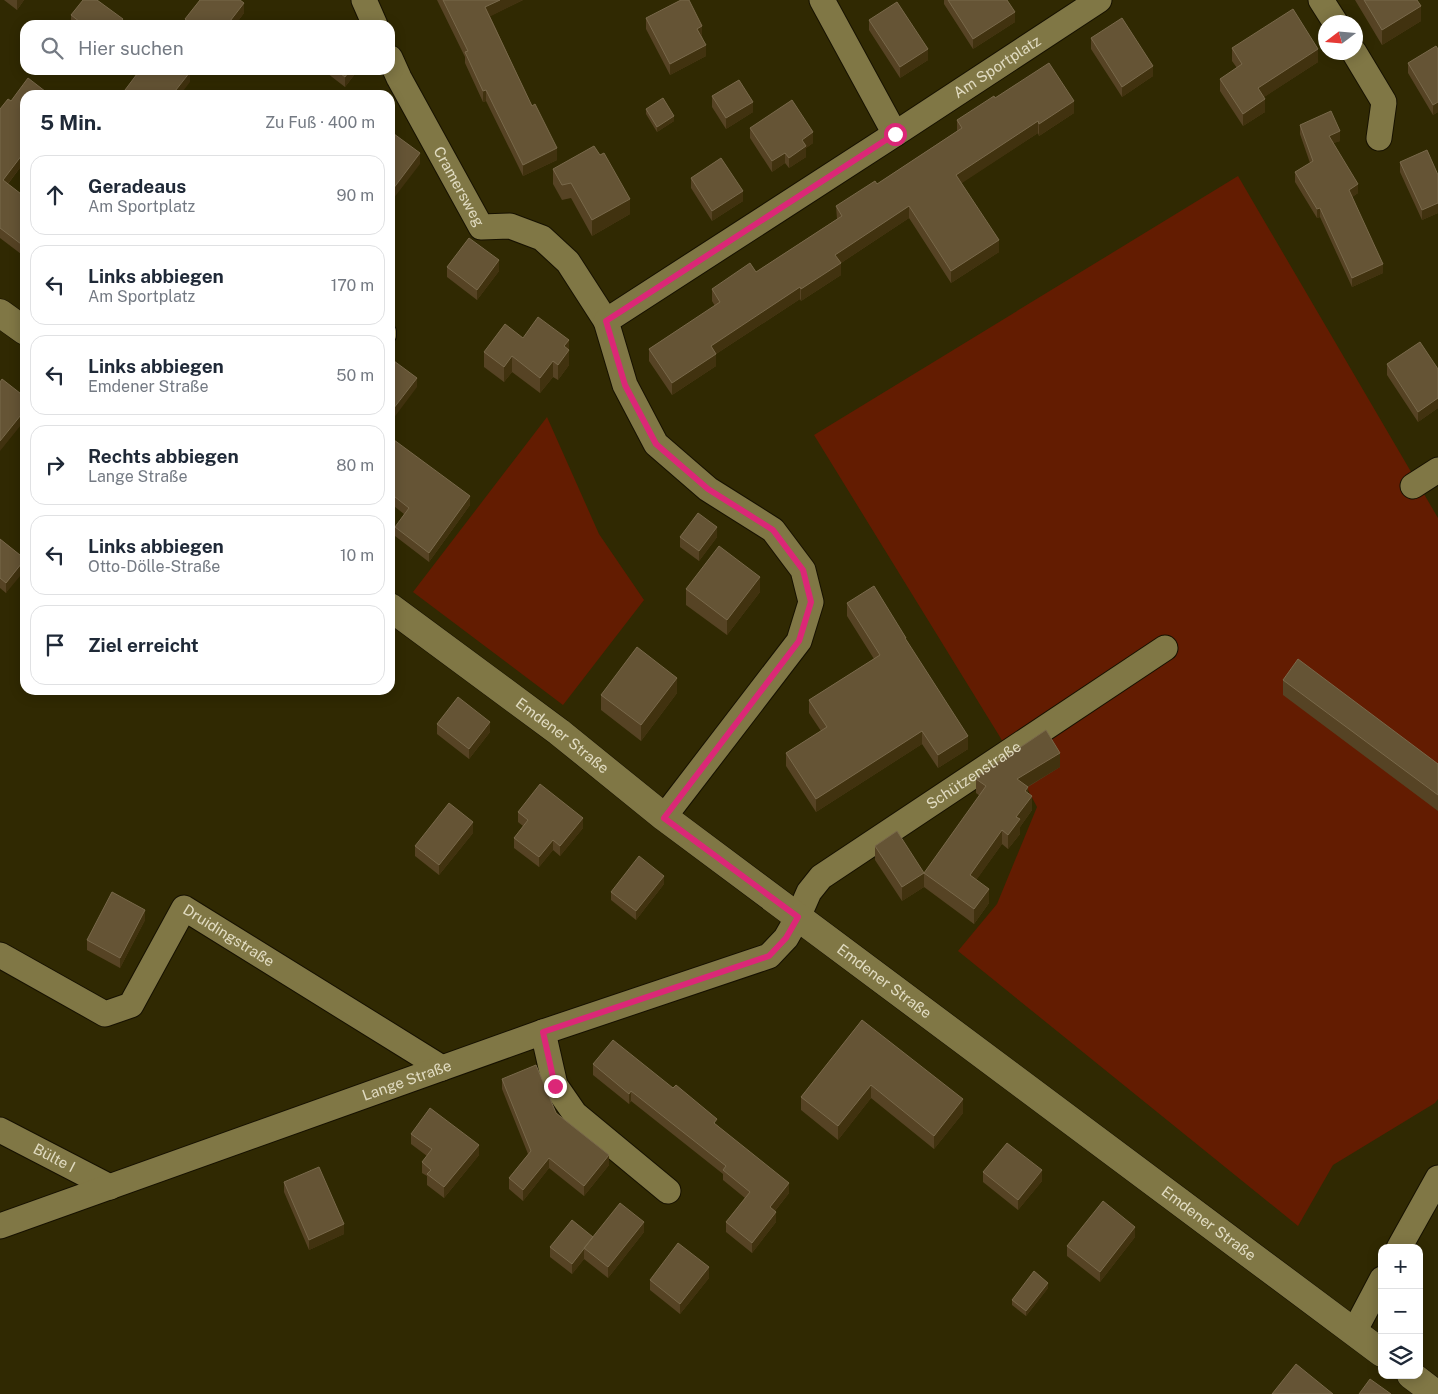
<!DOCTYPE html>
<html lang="de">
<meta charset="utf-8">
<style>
:root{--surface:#fff;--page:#f6f6f7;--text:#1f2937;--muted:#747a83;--line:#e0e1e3}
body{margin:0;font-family:"Public Sans",sans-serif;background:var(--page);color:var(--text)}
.controls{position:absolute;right:15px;bottom:15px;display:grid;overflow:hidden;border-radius:10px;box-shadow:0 2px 12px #0003}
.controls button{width:45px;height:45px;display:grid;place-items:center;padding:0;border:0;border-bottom:1px solid var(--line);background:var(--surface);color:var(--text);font:25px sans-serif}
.compass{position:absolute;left:1318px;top:15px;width:45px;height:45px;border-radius:50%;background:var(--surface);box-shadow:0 2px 12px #0003;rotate:254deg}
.stop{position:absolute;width:15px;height:15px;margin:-11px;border:4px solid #db2777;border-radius:50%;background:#fff}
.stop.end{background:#db2777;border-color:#fff;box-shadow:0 1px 5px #0008}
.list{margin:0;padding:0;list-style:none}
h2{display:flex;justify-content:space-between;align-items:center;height:65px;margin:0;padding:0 20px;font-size:21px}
h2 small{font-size:16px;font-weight:400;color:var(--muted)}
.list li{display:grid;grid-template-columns:32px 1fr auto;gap:15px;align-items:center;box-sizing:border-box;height:80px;margin:0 10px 10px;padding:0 10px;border:1px solid var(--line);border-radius:15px}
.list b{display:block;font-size:19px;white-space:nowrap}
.list p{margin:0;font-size:16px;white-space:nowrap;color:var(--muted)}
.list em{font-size:16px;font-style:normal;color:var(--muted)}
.icon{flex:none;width:28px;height:28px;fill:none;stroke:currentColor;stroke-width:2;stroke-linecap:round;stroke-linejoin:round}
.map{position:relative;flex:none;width:1438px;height:1394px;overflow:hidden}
.search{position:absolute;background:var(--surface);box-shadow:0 2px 12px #0003;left:20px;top:20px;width:375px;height:55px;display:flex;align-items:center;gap:12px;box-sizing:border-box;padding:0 18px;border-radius:15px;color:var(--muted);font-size:19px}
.panel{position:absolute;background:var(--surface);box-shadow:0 2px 12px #0003;left:20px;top:90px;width:375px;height:605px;border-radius:15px}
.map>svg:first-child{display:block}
.green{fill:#631c01}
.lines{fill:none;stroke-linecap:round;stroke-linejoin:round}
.lane-casing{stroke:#161100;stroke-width:14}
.street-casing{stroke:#161100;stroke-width:27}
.secondary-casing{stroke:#161100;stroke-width:29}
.lane{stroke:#807745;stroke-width:12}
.street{stroke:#807745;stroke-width:25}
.secondary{stroke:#807745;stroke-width:28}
.wall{fill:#564324}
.shaded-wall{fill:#41320f}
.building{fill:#655435;stroke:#79694b}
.route{stroke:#db2777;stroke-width:6}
.labels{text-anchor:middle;stroke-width:4.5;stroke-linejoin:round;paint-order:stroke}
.street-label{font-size:15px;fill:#e1dcc2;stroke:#151101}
</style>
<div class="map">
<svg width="1438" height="1394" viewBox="0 0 1438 1394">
<rect width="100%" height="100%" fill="#302902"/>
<path class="green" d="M1238,176L1438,518V1099L1435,1103L1333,1165L1298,1226L958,951L997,904L1037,807L1000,737L814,435Z
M547,417L599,534L644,600L563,705L413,592Z"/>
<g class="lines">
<g class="lane-casing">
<path id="lane" d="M390,331V336"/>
</g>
<g class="street-casing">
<g id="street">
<path d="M364,0L375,25"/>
<path d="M822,0L895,134"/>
<path d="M1321,0L1335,22"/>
<path d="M1354,52L1384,102L1379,138"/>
<path id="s1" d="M390,58L399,78L481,227L510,226L542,238L568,262L606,321"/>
<path d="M1413,486L1438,470"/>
<path id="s2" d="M664,817L799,641L811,602L803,570L773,530L708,489L656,444L625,385L606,321L895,134L1099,0"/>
<path id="s3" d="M0,955L105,1014L131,1005L184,908L442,1068"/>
<path d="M543,1032L555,1085L575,1114L668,1191"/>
<path id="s4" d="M0,1130L110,1187"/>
<path id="s5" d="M0,1226L543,1032L769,956L786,938L798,917L809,892L821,877L1165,648"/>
<path d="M1399,1248L1438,1178"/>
<path d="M1354,1332L1382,1279"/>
</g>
</g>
<g class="secondary-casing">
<g id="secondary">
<path d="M0,313L25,331"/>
<path id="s6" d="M390,607L559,732L664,817L1382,1353"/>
<path d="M1411,1375L1436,1394"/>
</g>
</g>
<use href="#lane" class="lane"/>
<use href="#street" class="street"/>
<use href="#secondary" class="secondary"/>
</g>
<path class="wall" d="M4,0H24L17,10Z
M437,0H523L490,16L557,160L523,176L486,101L483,102L465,63V57Z
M944,0H1007L1015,22L973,49L944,4Z
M1355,0H1417L1421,21L1382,45Z
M244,13L235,25H185V19Z
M71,15L123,25H71Z
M646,18L702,36L706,56L670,75L646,29Z
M869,20L928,60L900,78L869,30Z
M1091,38L1153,76L1122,97L1091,49Z
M1232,48L1318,62L1264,97L1265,112L1243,126L1220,91V79L1237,68L1232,61Z
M1438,49V112L1433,115L1408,73V63Z
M323,70H358L345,87Z
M25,95V161L8,184L25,197V257L0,238V109L11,101Z
M712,96L753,112L726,129L712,107Z
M995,98L1074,113L1039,136L1038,133L961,183L999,252L951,283L909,218L841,263V275L801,301L800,299L716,354V366L672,395L649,361V349L715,306L712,301V289L756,272L837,219L836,206L877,184L957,131V120Z
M646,109L674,121L657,132L646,114Z
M1300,125L1340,141L1333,143L1358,193L1352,197L1383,273L1352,287L1320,217L1317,218L1295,182V172L1310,163L1300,134Z
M750,128L813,143L806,148V157L789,168L785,163L772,172L750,138Z
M1400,162L1438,175V213L1422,220L1400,172Z
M553,169L630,214L592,236L571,198L562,200L553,184Z
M691,178L743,201L712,221L691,188Z
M447,267L499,271L477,300L447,277Z
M523,338L569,340V365L558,380L553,377L540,393L512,372L504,382L484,367V352Z
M1387,364L1438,369V408L1418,422L1387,375Z
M390,437L470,505L429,562L395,536V527L404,514L390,503Z
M680,537H717L699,561L680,547Z
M0,539L25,559L6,593L0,588Z
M686,589L760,592L727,635L686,605Z
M847,603L906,640L968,749L938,768L922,744L816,812L786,766V753L821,731L809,713V700L874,659L847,616Z
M1283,680L1438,764V811L1283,695Z
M677,693L641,741L601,710V695Z
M437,724L490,732L469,759L437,734Z
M1060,767L1028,787V793L1032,810L1020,827V834L1008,849L1002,844L976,880L989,903L974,924L924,887L902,901L875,860V846L924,873L980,796L976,793V779Z
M518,812L583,828L560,856L553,850L539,867L514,848V838L523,826L518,822Z
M473,833L439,875L415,856V846Z
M664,884L636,920L611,900V892Z
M145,920L120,968L87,950V940Z
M862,1020L963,1113L934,1149L871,1098L838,1140L801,1110V1097Z
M593,1064L717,1125L789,1193L775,1211L776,1222L752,1253L726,1232V1222L745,1198L723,1180V1174L631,1101L629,1104L593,1075Z
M502,1079L556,1113L609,1165L584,1196L549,1168L523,1201L509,1189V1178L528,1154L502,1089Z
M411,1134L479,1155L444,1198L427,1185V1176L422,1173V1162L427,1156L411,1144Z
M983,1172L1042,1181L1018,1210L983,1182Z
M284,1182L344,1234L309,1250L284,1192Z
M644,1232L608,1278L584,1259L572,1274L550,1257V1247L593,1237Z
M1135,1237L1100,1282L1067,1256V1246Z
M709,1278L680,1314L650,1290V1280Z
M1048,1288L1026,1316L1012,1305V1300Z"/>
<path class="shaded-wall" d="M17,0H24L17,10Z
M500,0H523L485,19V7Z
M244,3V13L235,25H227Z
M1421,6V21L1382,45V30Z
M1015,12V22L973,49V39Z
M123,19V25H118Z
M702,26V36L697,39V29Z
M706,45V56L670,75V64Z
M928,49V60L900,78V67Z
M1318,49V62L1258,101V88Z
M1153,66V76L1122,97V87Z
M350,70H358L345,87V77Z
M190,72V82L180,95H172Z
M486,90V101L483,102V91Z
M1265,99V112L1243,126V114Z
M1074,101V113L1039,136V124Z
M753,102V112L726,129V118Z
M1438,102V112L1433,115V105Z
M674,116V121L657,132V127Z
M1038,121V133L956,187V175Z
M1340,131V141L1329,145V136Z
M813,132V143L806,148V157L789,168V158L802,140Z
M557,148V160L523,176V165Z
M25,151V161L3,190V180Z
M420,153V164L390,203V193Z
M785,153V163L772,172V161Z
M1358,184V193L1349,199V190Z
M743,191V201L712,221V211Z
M630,199V214L592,236V220Z
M1438,203V213L1422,220V210Z
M909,206V218L841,263V275L801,301V289L835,255Z
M1320,208V217L1317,218V209Z
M999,240V252L951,283V271Z
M499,260V271L477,300V290Z
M1383,264V273L1352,287V278Z
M800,287V299L716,354V366L672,395V383L711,346Z
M569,340V365L558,380V365L564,346Z
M512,356V372L504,382V367Z
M553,361V377L540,393V378Z
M417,378V387L390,423V413Z
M1438,398V408L1418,422V412Z
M25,410V420L0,451V441Z
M470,496V505L429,562V553Z
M717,527V537L699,561V551Z
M25,560V570L6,593V583Z
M760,577V592L727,635V620Z
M677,678V693L641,741V725Z
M490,722V732L469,759V749Z
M922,731V744L816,812V799Z
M968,736V749L938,768V755Z
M1060,753V767L1017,793V779Z
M1028,787V801L1032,796V810L1020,827V834L1008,849V835L1016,817L1025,791Z
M583,818V828L560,856V846Z
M473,822V833L439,875V865Z
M1002,830V844L970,889V875Z
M553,840V850L539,867V857Z
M924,873V887L902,901V887Z
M664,876V884L636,920V911Z
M989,889V903L974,924V909Z
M145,910V920L120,968V958Z
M871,1085V1098L838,1140V1126Z
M631,1091V1101L629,1104V1094Z
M963,1099V1113L934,1149V1136Z
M479,1145V1155L444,1198V1187Z
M609,1155V1165L584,1196V1186Z
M549,1158V1168L523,1201V1190Z
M1042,1170V1181L1018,1210V1200Z
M789,1183V1193L770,1217V1207Z
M776,1212V1222L752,1253V1243Z
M644,1222V1232L608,1278V1267Z
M344,1224V1234L309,1250V1240Z
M1135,1227V1237L1100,1282V1272Z
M584,1248V1259L572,1274V1264Z
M709,1267V1278L680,1314V1304Z
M1048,1283V1288L1026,1316V1311Z"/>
<path class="building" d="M83,0H97L123,19L118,25H84L71,15Z
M200,0H240L244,3L227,25H193L185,19Z
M443,0H500L485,7L532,106L535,104L557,148L523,165L486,90L483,91L465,52L468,51Z
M681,0H689L702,26L697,29L706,45L670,64L646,18Z
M948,0H1007L1015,12L973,39Z
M1364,0H1417L1421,6L1382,30Z
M897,2L928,49L900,67L869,20Z
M1293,9L1318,49L1258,88L1265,99L1243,114L1220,79L1242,64L1232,48Z
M1122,18L1153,66L1122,87L1091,38Z
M322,21L327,25H318Z
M1436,46L1438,49V102L1433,105L1408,63Z
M1049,63L1074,101L1039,124L1038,121L956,175L999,240L951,271L909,206L835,255L841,263L801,289L800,287L711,346L716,354L672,383L649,349L720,302L712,289L750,263L756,272L842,216L836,206L875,181L877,184L962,128L957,120L994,96L995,98Z
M140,70H187L190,72L172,95H123L122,94Z
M336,70H350L345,77Z
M28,78L50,95H25V151L3,180L25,197V247L0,228V109L8,99L11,101Z
M739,80L753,102L726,118L712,96Z
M663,98L674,116L657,127L646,109Z
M792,100L813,132L802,140L806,146L789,158L785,153L772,161L750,128Z
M1331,111L1340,131L1329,136L1358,184L1349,190L1383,264L1352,278L1320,208L1317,209L1295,172L1313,161L1300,125Z
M390,131L420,153L390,193Z
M594,146L600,155L604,153L630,199L592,220L571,183L562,185L553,169Z
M1427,150L1438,175V203L1422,210L1400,162Z
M721,158L743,191L712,211L691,178Z
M469,238L499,260L477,290L447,267Z
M538,317L569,340L564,346L569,350L558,365L553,361L540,378L512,356L504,367L484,352L505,324L523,338Z
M1420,342L1438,369V398L1418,412L1387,364Z
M390,358L417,378L390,413Z
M2,379L25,397V410L0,441V382Z
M390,437L470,496L429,553L395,527L409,508L390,493Z
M698,513L717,527L699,551L680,537Z
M0,539L25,559L6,583L0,578Z
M719,546L760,577L727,620L686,589Z
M874,586L906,638H905L968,736L938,755L922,731L816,799L786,753L827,727L809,700L880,655L847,603Z
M637,647L677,678L641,725L601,695Z
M1298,659L1438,764V795L1283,680Z
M458,697L490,722L469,749L437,724Z
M1046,730L1060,753L1017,779L1028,787L1025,791L1032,796L1016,817L1020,819L1008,835L1002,830L970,875L989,889L974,909L924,873L986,786L976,779L979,775Z
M540,784L583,818L560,846L553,840L539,857L514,838L528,820L518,812Z
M449,803L473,822L439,865L415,846Z
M897,831L924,873L902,887L875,846Z
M639,856L664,876L636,911L611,892Z
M112,892L145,910L120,958L87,940Z
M862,1020L963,1099L934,1136L871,1085L838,1126L801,1097Z
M613,1040L673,1088L676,1085L717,1119L714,1123L789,1183L770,1207L776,1212L752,1243L726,1222L750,1192L723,1170L726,1166L631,1091L629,1094L593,1064Z
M536,1065L556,1113L609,1155L584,1186L549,1158L523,1190L509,1178L531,1151L502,1079Z
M430,1108L479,1145L444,1187L427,1174L431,1170L422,1162L432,1149L411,1134Z
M1007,1143L1042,1170L1018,1200L983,1172Z
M319,1167L344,1224L309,1240L284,1182Z
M1103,1201L1135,1227L1100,1272L1067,1246Z
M620,1203L644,1222L608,1267L584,1248Z
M572,1220L593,1237L572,1264L550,1247Z
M678,1243L709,1267L680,1304L650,1280Z
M1034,1271L1048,1283L1026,1311L1012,1300Z
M1296,1364L1333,1394H1272Z
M1370,1379L1391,1394H1359Z"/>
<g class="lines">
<path class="route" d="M555,1086L543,1032L769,956L786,938L798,917L664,818L799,641L811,602L803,570L773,530L708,489L656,444L625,385L606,321L895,134"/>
</g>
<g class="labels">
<g class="street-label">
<text dy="5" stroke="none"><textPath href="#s2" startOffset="1091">Am Sportplatz</textPath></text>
<text dy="5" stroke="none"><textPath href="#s1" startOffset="146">Cramersweg</textPath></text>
<text dy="5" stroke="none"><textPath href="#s6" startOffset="215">Emdener Straße</textPath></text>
<text dy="5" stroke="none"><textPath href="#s5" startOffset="1094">Schützenstraße</textPath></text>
<text dy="5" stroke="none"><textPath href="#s3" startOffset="311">Druidingstraße</textPath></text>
<text dy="5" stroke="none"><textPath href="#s6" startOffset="620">Emdener Straße</textPath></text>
<text dy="5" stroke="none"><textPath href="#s5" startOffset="432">Lange Straße</textPath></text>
<text dy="5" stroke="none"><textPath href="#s4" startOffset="61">Bülte I</textPath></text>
<text dy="5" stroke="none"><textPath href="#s6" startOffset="1025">Emdener Straße</textPath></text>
</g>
</g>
</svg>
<div class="controls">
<button>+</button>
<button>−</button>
<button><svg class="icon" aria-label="layers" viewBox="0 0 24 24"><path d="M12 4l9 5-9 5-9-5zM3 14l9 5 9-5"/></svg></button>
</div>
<svg class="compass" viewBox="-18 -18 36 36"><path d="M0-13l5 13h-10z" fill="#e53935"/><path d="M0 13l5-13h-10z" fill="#747a83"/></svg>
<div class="stop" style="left:895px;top:134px"></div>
<div class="stop end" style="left:555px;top:1086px"></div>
<div class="search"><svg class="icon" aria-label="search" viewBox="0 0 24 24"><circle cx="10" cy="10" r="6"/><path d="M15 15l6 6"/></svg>Hier suchen</div>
<section class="panel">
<h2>5 Min.<small>Zu Fuß · 400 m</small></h2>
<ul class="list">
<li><svg class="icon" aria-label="ahead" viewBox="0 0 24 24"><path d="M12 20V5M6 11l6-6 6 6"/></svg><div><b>Geradeaus</b><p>Am Sportplatz</p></div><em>90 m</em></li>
<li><svg class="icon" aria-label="left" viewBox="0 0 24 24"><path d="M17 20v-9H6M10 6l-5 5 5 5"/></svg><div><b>Links abbiegen</b><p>Am Sportplatz</p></div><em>170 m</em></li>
<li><svg class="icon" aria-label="left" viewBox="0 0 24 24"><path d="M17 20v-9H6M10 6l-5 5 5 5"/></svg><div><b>Links abbiegen</b><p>Emdener Straße</p></div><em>50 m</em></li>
<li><svg class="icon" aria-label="right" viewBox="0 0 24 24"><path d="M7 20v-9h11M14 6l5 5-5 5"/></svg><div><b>Rechts abbiegen</b><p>Lange Straße</p></div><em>80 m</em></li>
<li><svg class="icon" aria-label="left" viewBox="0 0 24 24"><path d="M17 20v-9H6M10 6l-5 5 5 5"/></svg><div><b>Links abbiegen</b><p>Otto-Dölle-Straße</p></div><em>10 m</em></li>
<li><svg class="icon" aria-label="arrive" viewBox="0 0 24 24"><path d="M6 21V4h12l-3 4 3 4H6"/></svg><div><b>Ziel erreicht</b></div></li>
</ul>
</section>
</div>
